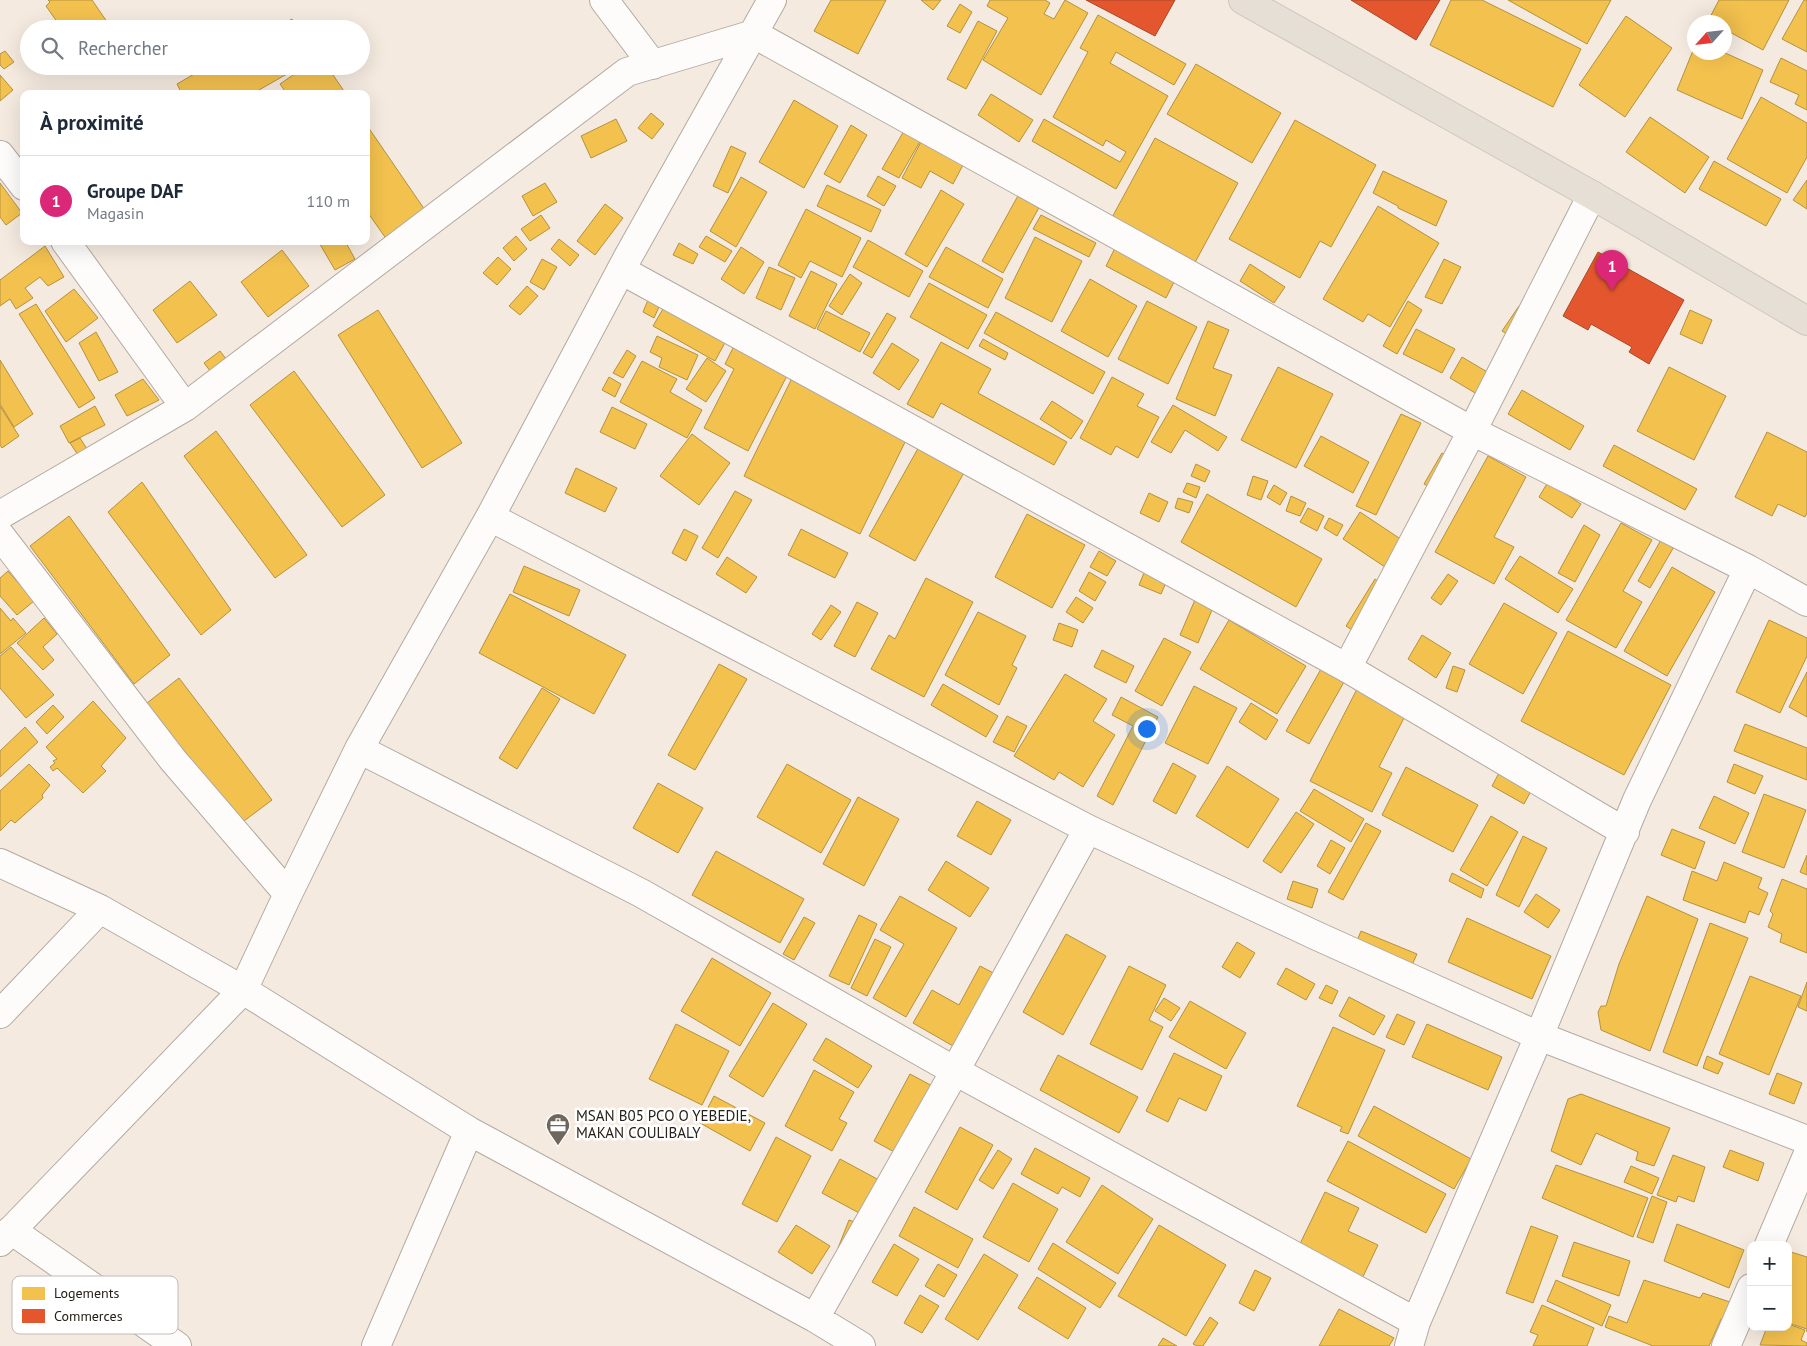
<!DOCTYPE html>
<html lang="fr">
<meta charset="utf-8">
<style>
:root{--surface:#fff;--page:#f6f6f7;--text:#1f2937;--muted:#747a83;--line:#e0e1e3;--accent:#db2777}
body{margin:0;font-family:"PT Sans",sans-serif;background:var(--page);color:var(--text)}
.controls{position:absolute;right:15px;bottom:15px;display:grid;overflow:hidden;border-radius:10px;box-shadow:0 5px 20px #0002}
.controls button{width:45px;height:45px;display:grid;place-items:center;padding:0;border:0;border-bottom:1px solid var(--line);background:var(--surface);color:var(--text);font:25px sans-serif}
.compass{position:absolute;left:1687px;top:15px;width:45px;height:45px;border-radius:50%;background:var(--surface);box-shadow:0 5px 20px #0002;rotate:243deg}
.you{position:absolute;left:1146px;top:728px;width:18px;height:18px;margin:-12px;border:4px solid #fff;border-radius:50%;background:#1a73e8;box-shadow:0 0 0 8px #1a73e833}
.badge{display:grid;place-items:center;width:32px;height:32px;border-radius:50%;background:var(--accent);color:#fff;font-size:16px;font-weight:700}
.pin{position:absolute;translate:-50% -41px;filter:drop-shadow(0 1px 2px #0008)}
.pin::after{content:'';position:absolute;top:26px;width:18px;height:15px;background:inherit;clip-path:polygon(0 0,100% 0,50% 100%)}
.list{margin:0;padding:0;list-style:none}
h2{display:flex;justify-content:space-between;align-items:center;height:65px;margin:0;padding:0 20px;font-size:21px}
h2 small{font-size:16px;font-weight:400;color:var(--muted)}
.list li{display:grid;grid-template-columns:32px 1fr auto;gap:15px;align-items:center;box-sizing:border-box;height:90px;padding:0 20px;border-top:1px solid var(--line)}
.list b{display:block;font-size:19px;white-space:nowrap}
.list p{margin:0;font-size:16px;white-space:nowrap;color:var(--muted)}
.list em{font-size:16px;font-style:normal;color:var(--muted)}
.icon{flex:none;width:28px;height:28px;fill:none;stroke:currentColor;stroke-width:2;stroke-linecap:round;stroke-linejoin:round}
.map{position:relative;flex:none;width:1807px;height:1346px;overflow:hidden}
.search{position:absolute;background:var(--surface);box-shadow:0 5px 20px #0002;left:20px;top:20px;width:350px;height:55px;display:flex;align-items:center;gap:12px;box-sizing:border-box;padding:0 18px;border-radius:28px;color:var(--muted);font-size:19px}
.panel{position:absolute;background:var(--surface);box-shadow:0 5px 20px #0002;left:20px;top:90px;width:350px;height:155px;border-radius:10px}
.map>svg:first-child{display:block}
.homes{fill:#f2c14e;stroke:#b5913e}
.shops{fill:#e4572e;stroke:#ab4728}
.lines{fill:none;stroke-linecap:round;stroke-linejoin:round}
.minor-casing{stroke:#b2aaa1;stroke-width:30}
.major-casing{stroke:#ccc7c1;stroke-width:30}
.minor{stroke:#fefcfa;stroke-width:28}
.major{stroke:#e6dfd6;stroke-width:28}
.labels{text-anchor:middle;stroke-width:5;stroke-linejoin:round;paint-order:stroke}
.poi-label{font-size:15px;fill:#272119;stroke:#fff;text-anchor:start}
.key{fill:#fff;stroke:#bebcba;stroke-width:1}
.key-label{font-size:14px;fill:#272119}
</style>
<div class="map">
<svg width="1807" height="1346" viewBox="0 0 1807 1346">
<rect width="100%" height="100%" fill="#f5eadf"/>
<path class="homes" d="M48,0H92L112,29H62L46,6L50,2Z
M831,0H886L858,54L814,31Z
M921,0H941L933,10Z
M990,0H1045L1050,3L1044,14L1054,19L1065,0L1088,13L1041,95L983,60L1008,18L987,6Z
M1451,0H1482L1581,49L1553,107L1430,45Z
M1508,0H1611L1587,44Z
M1719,0H1789L1763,50L1724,29V22H1712L1708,21Z
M1804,0H1807V52L1782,39Z
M960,4L972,12L960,33L947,26Z
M1098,15L1186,64L1174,85L1116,52L1110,63L1168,96L1116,189L1032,141L1044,119L1120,162L1126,152L1106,140L1103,146L1053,117L1088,52L1080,48Z
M1626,16L1672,48L1625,117L1579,85Z
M292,19L297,29H274Z
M978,21L997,31L966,89L947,79Z
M1694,48V52H1723L1763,70L1742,119L1677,90Z
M5,51L14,62L4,69L0,65V54Z
M1781,58L1807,71V110L1795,104L1799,95L1770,82Z
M1196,64L1281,113L1252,163L1167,114Z
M208,66H301L252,94H182L177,84Z
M306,66H327L346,94H287L280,84Z
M0,75L13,90L0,101Z
M991,94L1033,120L1019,142L978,115Z
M1761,97L1807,123V157L1787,193L1727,159Z
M794,100L838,126L804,188L759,162Z
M651,113L664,124L652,139L638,128Z
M1650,117L1709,157L1685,193L1626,152Z
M616,119L627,141L591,158L581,136Z
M1295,120L1376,165L1331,247L1320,241L1300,278L1229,239Z
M366,124L427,213L387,240L366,210Z
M851,125L867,135L840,183L824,174Z
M905,129L922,138L899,178L882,169Z
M1155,138L1238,183L1192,268L1109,223Z
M922,140L964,163L953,184L930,171L921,188L902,178Z
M731,146L746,153L728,193L713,186Z
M1714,161L1781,199L1766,226L1699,189Z
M1383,171L1447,201L1436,226L1398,208V206L1373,193Z
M878,176L896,186L884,206L867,196Z
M741,177L767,192L736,247L710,231Z
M1807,180V209L1793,200Z
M0,183L22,213L6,225L0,217Z
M545,183L557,202L533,216L522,196Z
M827,185L881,210L871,232L817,206Z
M941,190L964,204L927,267L905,254Z
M1020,192L1041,204L1003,273L982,261Z
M605,204L623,218L595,255L577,241Z
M1378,206L1439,243L1390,327L1368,314L1363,322L1323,299Z
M806,209L861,238L842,277L810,261L801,278L778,265Z
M541,215L550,228L530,241L521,229Z
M1041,215L1096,243L1089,257L1033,229Z
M516,236L527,249L514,261L503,248Z
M706,236L732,251L725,262L699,247Z
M1035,237L1082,261L1052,322L1005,298Z
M559,239L579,255L570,266L551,249Z
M868,240L923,271L909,297L853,267Z
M318,241H345L355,259L335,270Z
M679,243L698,254L693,264L673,255Z
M45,246L64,277L48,286L40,277L25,288L33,298L16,309L10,299L0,306V280Z
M1116,246L1176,278L1166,298L1106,266Z
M741,247L764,262L744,294L721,279Z
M946,247L1003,279L988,308L929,277Z
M282,250L309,286L268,317L241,282Z
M498,257L511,269L497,285L483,273Z
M542,259L557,267L544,290L530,282Z
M1444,259L1461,267L1442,304L1425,297Z
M1250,264L1285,287L1274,303L1240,281Z
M769,267L795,278L781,310L756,298Z
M811,271L837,284L815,329L789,316Z
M850,274L862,283L842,315L829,306Z
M1090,279L1137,306L1108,357L1061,331Z
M190,281L217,315L177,343L153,310Z
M929,283L987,315L968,349L910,317Z
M527,286L538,296L520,315L509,306Z
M74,289L98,318L66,342L45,311Z
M651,293L663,298L654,318L643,312Z
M1147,301L1197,327L1168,384L1118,359Z
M1408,301L1422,310L1397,354L1383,346Z
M667,302L728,337L715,361L653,326Z
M36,304L95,398L79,408L19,314Z
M1519,306L1526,312L1510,336L1502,331Z
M378,310L462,443L422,468L338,335Z
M1690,310L1712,320L1702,344L1680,334Z
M826,311L870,333L860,352L817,329Z
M996,312L1105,372L1093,394L984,333Z
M887,313L896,318L872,358L863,353Z
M1208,321L1229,330L1213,368L1232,375L1215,416L1176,399Z
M1416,329L1455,349L1442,373L1403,354Z
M96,332L118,372L99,381L79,343Z
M657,336L698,355L687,380L659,367L662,358L650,352Z
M983,339L1008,353L1005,360L979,346Z
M941,342L991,369L978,393L1067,442L1054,465L941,403L933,418L907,404Z
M892,343L919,360L899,390L873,373Z
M735,344L789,372L748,451L704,428L734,369L725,364Z
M627,350L636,356L623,378L613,373Z
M220,351L227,360L211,372L204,363Z
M1462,357L1494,376L1482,397L1450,378Z
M707,358L726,371L706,402L686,389Z
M0,360L33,414L14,427L0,404Z
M642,361L677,379L670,392L702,410L687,438L620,402Z
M1278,367L1333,394L1296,468L1241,440Z
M1669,367L1726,396L1694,460L1637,431Z
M294,371L385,495L342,527L250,405Z
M793,376L909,434L860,534L744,476Z
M609,377L621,384L615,397L602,390Z
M1112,377L1144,394L1137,406L1159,417L1138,458L1116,446L1111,455L1080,438Z
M143,379L159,400L127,416L115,395Z
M1522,390L1584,426L1570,450L1508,414Z
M1052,401L1083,421L1071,439L1040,419Z
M1173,405L1227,437L1218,451L1185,430L1171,453L1151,442Z
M0,406L19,436L2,448L0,445Z
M95,406L105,425L69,443L60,426Z
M612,407L647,424L635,449L600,432Z
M1401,414L1421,423L1376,515L1356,506Z
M216,431L307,555L275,578L184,456Z
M1767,432L1807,452V513L1805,517L1778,504L1772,516L1735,497Z
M692,434L730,463L699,505L660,476Z
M1321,436L1369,462L1353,493L1304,466Z
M80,438L89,452L80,458L70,443Z
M921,443L966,469L915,561L869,536Z
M1614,445L1697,489L1685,510L1603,466Z
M1442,453L1451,459L1434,489L1424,484Z
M1488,456L1526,477L1494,537L1514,547L1494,584L1435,552Z
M1196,464L1210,471L1205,482L1191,476Z
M576,468L617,488L605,512L565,493Z
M1253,476L1268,481L1261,500L1247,495Z
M142,482L231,610L201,635L108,512Z
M1548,482L1581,504L1572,518L1539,497Z
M1187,483L1200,487L1196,498L1183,492Z
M1274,485L1287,493L1280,505L1267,497Z
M735,491L752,500L718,558L702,548Z
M1149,493L1168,502L1159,522L1140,513Z
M1207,494L1322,559L1296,607L1181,542Z
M1291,496L1306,503L1300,516L1286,511Z
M1178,498L1193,502L1189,513L1175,508Z
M1308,508L1324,516L1317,531L1300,522Z
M1360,512L1405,542L1388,569L1343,539Z
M1027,514L1085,545L1052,608L995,577Z
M69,516L170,655L134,684L30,546Z
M1329,518L1343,525L1337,536L1324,528Z
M1621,523L1652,540L1623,591L1642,602L1616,648L1566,620Z
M1584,525L1600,535L1575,582L1558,573Z
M684,529L698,536L686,561L672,553Z
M801,529L848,553L835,578L788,555Z
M1662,538L1675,545L1650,588L1638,581Z
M1099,551L1116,561L1107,576L1090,567Z
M1520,556L1573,589L1558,613L1505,579Z
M727,557L757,577L746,593L716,574Z
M524,566L580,590L569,616L513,592Z
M1672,567L1715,592L1667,676L1624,651Z
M1146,568L1168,578L1161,594L1139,585Z
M8,571L34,601L17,615L0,596V578Z
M1089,572L1106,582L1095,601L1079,591Z
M1448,574L1458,581L1441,605L1431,598Z
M926,578L973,602L924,697L871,669L889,635L895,639Z
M1375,579L1384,585L1355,632L1346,626Z
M510,594L626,655L594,714L479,653Z
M1197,595L1215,603L1198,643L1180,635Z
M1076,597L1093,608L1083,623L1066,612Z
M857,602L878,613L855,657L834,646Z
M1504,603L1557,633L1523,694L1469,664Z
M831,605L841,612L821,640L812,634Z
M0,608L11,621L13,618L26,633L0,654Z
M978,612L1026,636L1012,665L1017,668L999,705L945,675Z
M44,618L57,634L43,647L54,660L43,670L17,643Z
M1229,620L1306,666L1277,714L1200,669Z
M1769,620L1807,638V656L1780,713L1736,692Z
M1059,623L1078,630L1072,647L1053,640Z
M1568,631L1671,685L1624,775L1521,721Z
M1422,635L1451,653L1436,678L1408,659Z
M1164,638L1191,652L1162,706L1135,691Z
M11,647L54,695L26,718L0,688V656Z
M1102,650L1134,666L1126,683L1094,667Z
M719,664L747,679L695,770L668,755Z
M1453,666L1465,670L1457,692L1446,688Z
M1321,669L1344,682L1309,744L1286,731Z
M1807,672V717L1789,707Z
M1065,674L1107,699L1093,721L1115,735L1083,787L1059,772L1054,780L1014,756Z
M179,678L272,800L240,824L147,703Z
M943,684L998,716L986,737L931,705Z
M1194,686L1237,708L1208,764L1165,743Z
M542,688L560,699L517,769L499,758Z
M1357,689L1406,714L1379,767L1392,773L1372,812L1310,781Z
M1121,697L1158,717L1113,805L1097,796L1133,726L1112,715Z
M93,701L126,738L101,766L106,771L83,793L57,768L53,771L50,767L55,763L53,761L57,759L46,747Z
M1251,703L1278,720L1266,740L1239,722Z
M53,705L64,717L47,734L36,722Z
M1007,716L1027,726L1014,752L993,742Z
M1745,724L1807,748V780L1734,751Z
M25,727L38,742L0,777V751Z
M1173,763L1196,776L1176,814L1153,801Z
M29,764L50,785L42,795L43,798L15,823L11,820L0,831V791Z
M787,764L851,800L821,853L757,817Z
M1734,764L1763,776L1755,794L1727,782Z
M1227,766L1279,799L1248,848L1196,816Z
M1406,767L1478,805L1453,852L1382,815Z
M1499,773L1531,791L1524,804L1492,786Z
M658,783L703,808L678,853L633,828Z
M1314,789L1364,819L1351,842L1300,811Z
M1764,794L1806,810L1784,868L1742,852Z
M1714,796L1749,813L1735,844L1699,828Z
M858,797L899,819L864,886L823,864Z
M977,801L1011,820L991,855L957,836Z
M1296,812L1314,824L1281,873L1263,861Z
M1491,816L1518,832L1487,886L1460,870Z
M1366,823L1381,831L1343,900L1328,892Z
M1672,829L1705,842L1695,869L1661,855Z
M1523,836L1547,848L1519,907L1496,895Z
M1331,840L1345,848L1330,874L1317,866Z
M716,851L804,899L780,943L692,895Z
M1807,855V875L1800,872Z
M946,861L989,888L970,917L928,890Z
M1724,862L1762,878L1758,888L1768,893L1759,915L1749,911L1745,923L1683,900L1692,871L1717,881Z
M1452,873L1484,889L1481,898L1449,881Z
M1782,879L1807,889V953L1780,942L1782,934L1768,927L1773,914L1770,911Z
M1293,881L1318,889L1312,908L1287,899Z
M1536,894L1560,910L1548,928L1524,912Z
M900,896L957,928L906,1017L873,998L904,944L880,930Z
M1647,896L1698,919L1650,1051L1601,1030L1598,1012L1601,1006H1606L1619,964Z
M859,915L877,924L849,985L829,976Z
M804,917L815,923L794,960L783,954Z
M1467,918L1551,956L1532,999L1448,962Z
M1710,923L1748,938L1697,1066L1663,1052Z
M1361,931L1417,954L1412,965L1356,943Z
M1066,934L1106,956L1063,1035L1023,1012Z
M875,939L891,947L867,996L851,988Z
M1237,942L1255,953L1240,978L1222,967Z
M712,958L771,993L740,1046L681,1011Z
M980,966L1001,977L960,1050L913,1023L932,990L959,1005Z
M1129,966L1166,985L1149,1020L1163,1027L1142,1070L1090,1044Z
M1286,968L1315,984L1306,1000L1277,984Z
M1750,976L1801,996L1769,1075L1719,1054Z
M1807,982V1011L1798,1007Z
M1326,985L1338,991L1332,1004L1319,998Z
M1349,997L1385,1016L1374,1035L1339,1016Z
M1164,998L1180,1008L1171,1021L1155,1011Z
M1190,1001L1246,1033L1226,1069L1169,1037Z
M773,1003L807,1024L763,1097L729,1076Z
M1397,1014L1415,1022L1404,1045L1386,1037Z
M676,1024L729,1051L702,1105L649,1079Z
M1427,1024L1502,1057L1488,1090L1412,1057Z
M1333,1027L1385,1050L1348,1134L1340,1131L1342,1127L1297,1106Z
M826,1038L872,1066L858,1088L813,1060Z
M1174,1053L1222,1076L1206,1111L1179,1098L1168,1122L1146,1111Z
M1058,1055L1138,1097L1119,1133L1040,1090Z
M1707,1056L1723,1063L1718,1074L1703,1068Z
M814,1070L854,1092L839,1119L847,1123L832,1151L785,1126Z
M1777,1073L1802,1083L1794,1104L1769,1094Z
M910,1074L936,1088L900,1155L874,1141Z
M1581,1094L1670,1128L1654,1166L1636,1160L1638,1152L1596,1133L1581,1165L1551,1151L1568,1099Z
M714,1096L765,1123L750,1151L700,1123Z
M1374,1106L1471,1159L1454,1189L1358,1136Z
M960,1127L993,1145L957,1210L925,1192Z
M776,1137L811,1156L777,1222L742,1204Z
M1348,1141L1446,1194L1426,1233L1327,1181Z
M1035,1148L1090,1178L1080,1197L1062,1187L1058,1194L1021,1174Z
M998,1150L1012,1159L993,1189L979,1180Z
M1730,1150L1764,1163L1758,1181L1723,1167Z
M1673,1155L1705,1167L1694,1202L1678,1196L1676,1202L1657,1195Z
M840,1159L879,1180L861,1214L822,1193Z
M1556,1165L1648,1198L1633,1237L1542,1198Z
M1631,1166L1659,1178L1652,1194L1624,1182Z
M1013,1183L1058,1209L1029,1262L983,1237Z
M1102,1185L1153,1219L1118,1274L1066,1242Z
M1325,1192L1359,1208L1348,1231L1378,1245L1360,1283L1296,1252Z
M1652,1196L1667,1202L1653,1243L1637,1237Z
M914,1207L973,1239L958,1268L899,1236Z
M849,1220L858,1223L847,1252L838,1248Z
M1677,1224L1744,1250L1729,1288L1664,1261Z
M796,1225L830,1246L812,1274L778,1252Z
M1159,1225L1226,1265L1186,1336L1118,1296Z
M1531,1226L1558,1236L1533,1303L1506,1293Z
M1574,1242L1630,1261L1619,1296L1562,1276Z
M1053,1243L1116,1283L1100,1308L1038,1269Z
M894,1244L919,1259L897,1296L872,1282Z
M1791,1252L1807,1257V1332V1329L1788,1323V1258Z
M984,1254L1018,1275L978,1340L945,1319Z
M938,1264L957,1275L944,1297L925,1286Z
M1255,1270L1271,1278L1254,1311L1239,1303Z
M1037,1277L1086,1308L1068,1339L1018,1308Z
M1556,1280L1611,1305L1602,1326L1547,1301Z
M1644,1280L1700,1298L1703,1293L1736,1304L1728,1322L1721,1319L1709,1346H1653L1605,1327L1609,1316L1627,1323Z
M920,1295L939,1306L922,1333L904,1323Z
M1542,1305L1594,1328L1587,1346H1533L1538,1335L1530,1332Z
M1339,1309L1394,1338L1389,1346H1319Z
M1210,1317L1218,1323L1203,1346H1197L1193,1344Z
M1788,1324L1805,1330L1801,1340L1807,1343V1346L1760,1345L1767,1327H1788Z
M1163,1338L1177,1346H1158Z"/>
<path class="shops" d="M1086,0H1175L1155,36Z
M1351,0H1440L1416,40Z
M1598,252L1684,300L1649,364L1629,352L1632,347L1591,324L1588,330L1563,316Z"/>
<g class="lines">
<g class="minor-casing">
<path id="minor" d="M604,0L653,65
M0,155L24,186
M65,241L185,407
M621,270L1347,668L1625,832
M0,515L185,407L627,72L754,34L1472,431L1748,569L1807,602
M490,517L1088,829L1317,936L1539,1036L1807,1140
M0,535L173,760L288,894
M1347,668L1472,431L1592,195
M359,749L641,893L955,1071L1416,1322
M0,863L100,909L243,990L469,1131L815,1318L861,1346
M0,1014L100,909
M11,1230L177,1346
M0,1242L243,990L288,894L359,749L490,517L629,255L772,0
M1769,1245L1807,1156
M815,1318L955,1071L1088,829
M376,1346L469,1131
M1409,1346L1416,1322L1539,1036L1637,800L1748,569
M1726,1346L1751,1288"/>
</g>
<g class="major-casing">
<path id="major" d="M1243,0L1592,195L1807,321"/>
</g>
<use href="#minor" class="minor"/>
<use href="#major" class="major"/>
</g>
<defs>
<g id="office-pin" transform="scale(1.25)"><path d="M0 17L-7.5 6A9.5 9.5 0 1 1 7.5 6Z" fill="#6f675e" stroke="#fff"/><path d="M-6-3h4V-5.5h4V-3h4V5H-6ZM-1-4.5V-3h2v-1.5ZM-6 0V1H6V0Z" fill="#fff"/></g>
</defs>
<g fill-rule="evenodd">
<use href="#office-pin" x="558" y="1125"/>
</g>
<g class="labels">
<g class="poi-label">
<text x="576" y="1121">MSAN B05 PCO O YEBEDIE,<tspan x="576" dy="17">MAKAN COULIBALY</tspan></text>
</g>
</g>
<rect x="12" y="1276" width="166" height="58" rx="8" class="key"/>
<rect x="22" y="1287" width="23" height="13" fill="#f2c14e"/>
<rect x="22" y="1309" width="23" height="14" fill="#e4572e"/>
<g class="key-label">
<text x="54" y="1298">Logements</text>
<text x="54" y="1321">Commerces</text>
</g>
</svg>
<div class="controls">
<button>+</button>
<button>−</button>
</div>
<svg class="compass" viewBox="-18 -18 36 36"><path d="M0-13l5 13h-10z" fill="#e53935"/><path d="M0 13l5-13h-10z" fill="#747a83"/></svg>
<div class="you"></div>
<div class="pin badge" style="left:1612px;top:291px">1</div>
<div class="search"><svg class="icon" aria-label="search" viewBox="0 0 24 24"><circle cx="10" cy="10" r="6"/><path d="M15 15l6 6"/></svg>Rechercher</div>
<section class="panel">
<h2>À proximité<small></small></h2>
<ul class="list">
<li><span class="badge">1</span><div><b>Groupe DAF</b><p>Magasin</p></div><em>110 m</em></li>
</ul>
</section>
</div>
